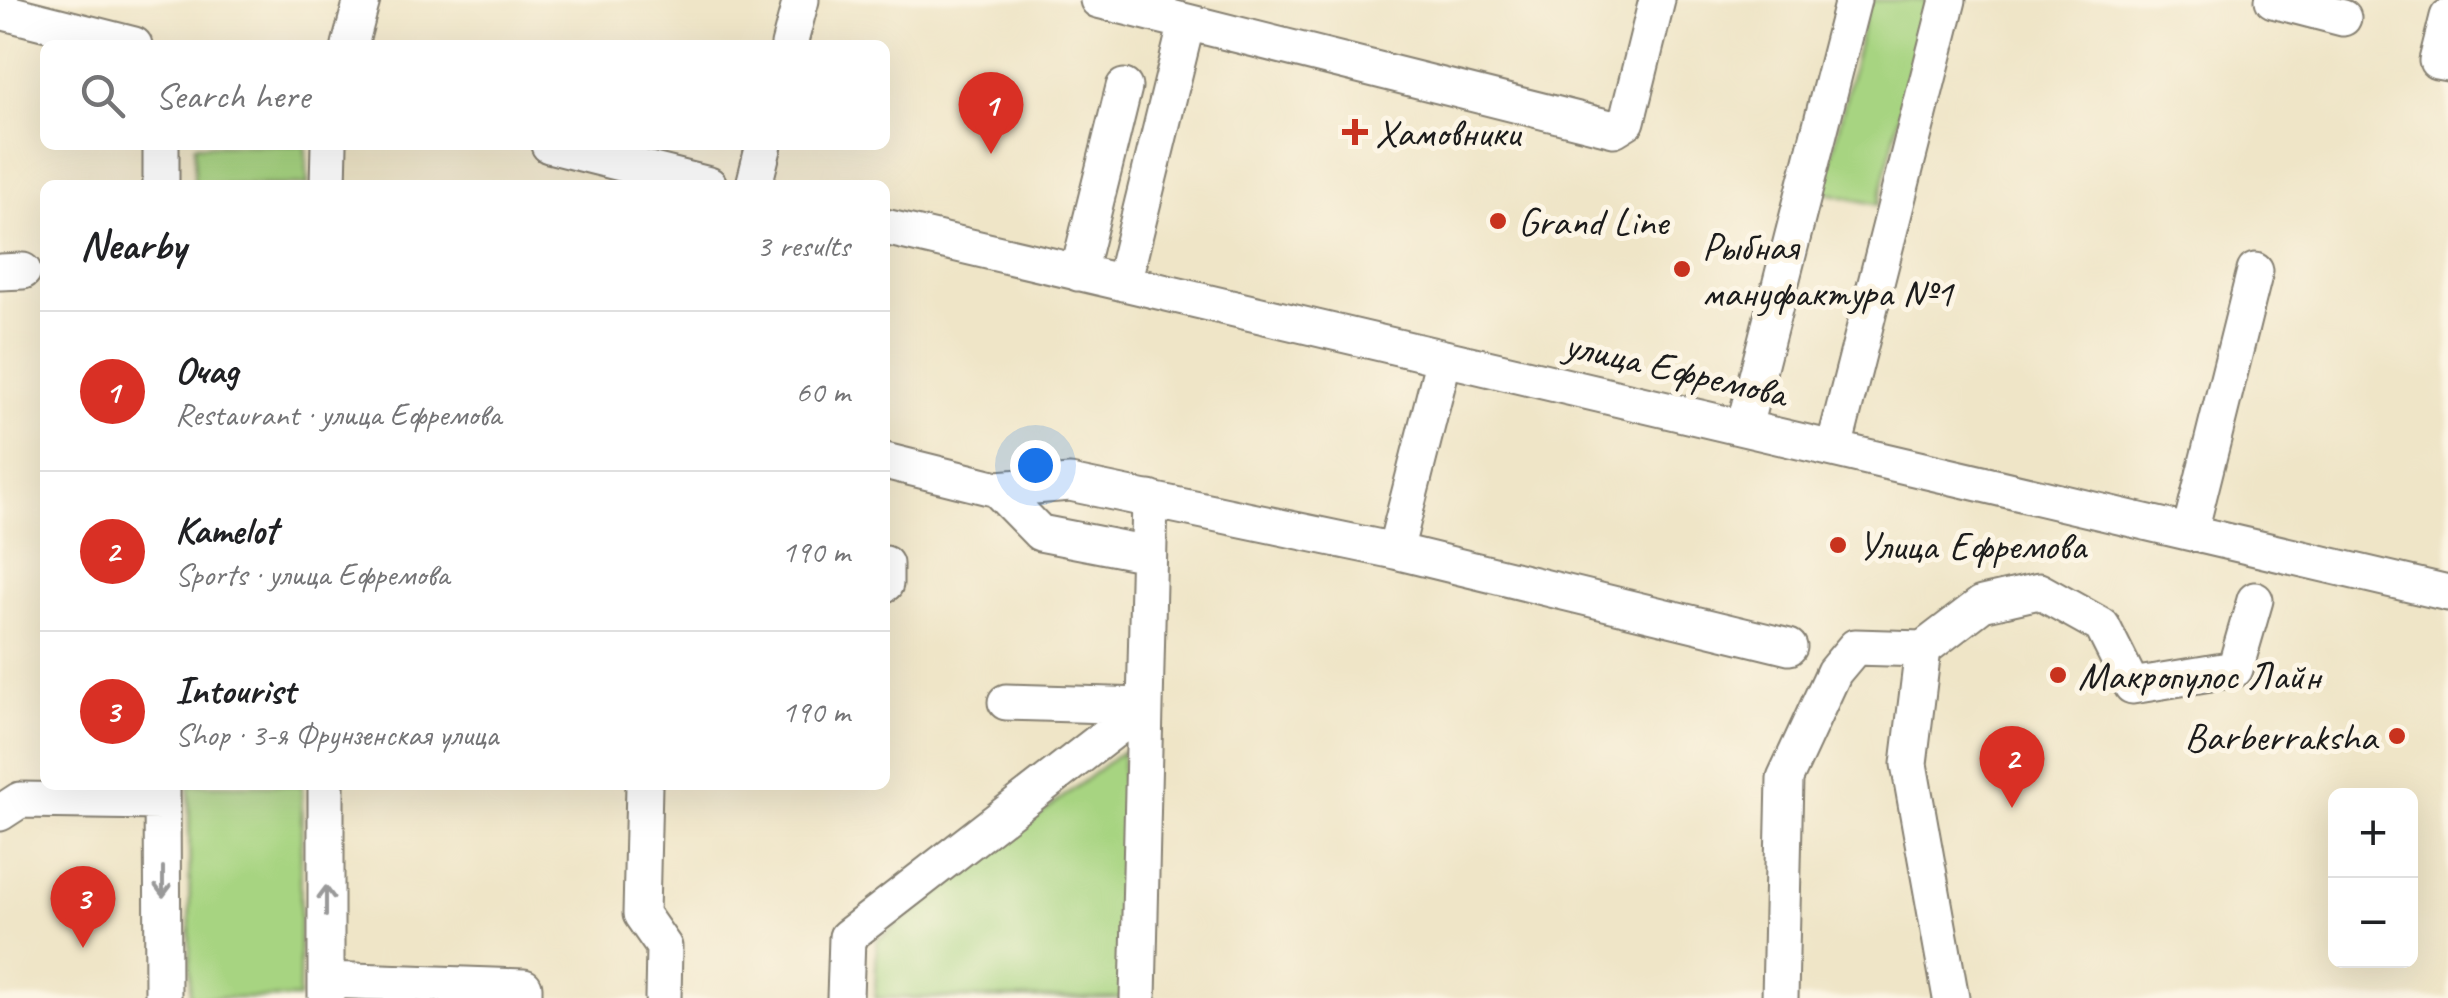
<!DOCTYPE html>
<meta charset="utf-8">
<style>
:root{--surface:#fff;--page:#f6f6f6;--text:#202124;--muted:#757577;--line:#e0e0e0;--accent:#d93025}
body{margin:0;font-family:Caveat,sans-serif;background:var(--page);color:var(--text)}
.controls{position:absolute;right:30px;bottom:30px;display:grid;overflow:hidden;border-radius:15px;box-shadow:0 10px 40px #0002}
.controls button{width:90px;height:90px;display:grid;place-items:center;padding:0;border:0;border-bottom:2px solid var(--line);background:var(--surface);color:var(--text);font:50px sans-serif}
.you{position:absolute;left:1035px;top:465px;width:35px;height:35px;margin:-25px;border:8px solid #fff;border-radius:50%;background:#1a73e8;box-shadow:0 0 0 15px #1a73e833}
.badge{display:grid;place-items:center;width:65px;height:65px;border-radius:50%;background:var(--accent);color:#fff;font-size:32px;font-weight:700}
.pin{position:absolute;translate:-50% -82px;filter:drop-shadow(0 2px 5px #0008)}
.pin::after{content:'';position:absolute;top:52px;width:35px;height:30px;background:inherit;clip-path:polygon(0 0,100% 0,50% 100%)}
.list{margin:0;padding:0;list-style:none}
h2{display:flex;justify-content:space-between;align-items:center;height:130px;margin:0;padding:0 40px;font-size:42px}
h2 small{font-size:32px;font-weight:400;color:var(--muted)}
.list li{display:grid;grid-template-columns:65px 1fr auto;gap:30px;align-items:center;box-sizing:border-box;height:160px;padding:0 40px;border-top:2px solid var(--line)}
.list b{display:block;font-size:38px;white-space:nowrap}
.list p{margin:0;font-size:32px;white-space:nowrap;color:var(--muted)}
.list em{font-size:32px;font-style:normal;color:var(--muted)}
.icon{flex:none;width:55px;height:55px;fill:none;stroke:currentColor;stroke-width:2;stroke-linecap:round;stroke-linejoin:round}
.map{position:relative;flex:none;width:2448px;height:998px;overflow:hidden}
.search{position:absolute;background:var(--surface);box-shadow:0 10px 40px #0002;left:40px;top:40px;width:850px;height:110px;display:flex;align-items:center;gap:25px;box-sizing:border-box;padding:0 35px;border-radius:15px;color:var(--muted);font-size:38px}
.panel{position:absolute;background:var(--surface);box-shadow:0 10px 40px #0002;left:40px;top:180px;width:850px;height:610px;border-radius:15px}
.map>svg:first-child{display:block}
.green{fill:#a7d481;stroke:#62784e;stroke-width:2.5}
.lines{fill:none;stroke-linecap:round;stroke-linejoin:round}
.minor-casing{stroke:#868072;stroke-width:39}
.minor{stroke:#fff;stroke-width:35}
.oneway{stroke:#999}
.poi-dot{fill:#c8321e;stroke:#fcf5e5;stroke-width:4}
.labels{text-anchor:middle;stroke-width:10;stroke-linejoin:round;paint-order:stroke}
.poi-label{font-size:40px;fill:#1c1c1c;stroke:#fcf5e5;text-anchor:start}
.street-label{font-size:40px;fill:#1c1c1c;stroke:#fcf5e5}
</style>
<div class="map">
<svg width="2448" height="998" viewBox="0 0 2448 998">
<rect width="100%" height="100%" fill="#fcf5e5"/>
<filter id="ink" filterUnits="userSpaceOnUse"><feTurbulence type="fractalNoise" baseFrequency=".01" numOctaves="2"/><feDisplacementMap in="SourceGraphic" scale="20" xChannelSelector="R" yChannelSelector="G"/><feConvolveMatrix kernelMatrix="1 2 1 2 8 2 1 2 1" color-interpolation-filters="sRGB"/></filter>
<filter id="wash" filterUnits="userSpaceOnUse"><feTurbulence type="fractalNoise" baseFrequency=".0048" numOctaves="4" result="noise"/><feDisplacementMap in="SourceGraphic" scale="40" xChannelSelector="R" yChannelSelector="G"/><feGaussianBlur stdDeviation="2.25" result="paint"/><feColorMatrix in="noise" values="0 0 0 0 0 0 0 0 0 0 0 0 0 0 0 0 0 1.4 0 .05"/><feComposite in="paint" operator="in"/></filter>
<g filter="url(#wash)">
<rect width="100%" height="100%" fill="#efe5c7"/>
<path class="green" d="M1869,0H1927L1878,205L1823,192Z
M195,145H305L308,185H194Z
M1123,751L1122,998H875L877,940Z
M189,785H302L299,998H190Z"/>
</g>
<g filter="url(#ink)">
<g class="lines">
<g class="minor-casing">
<path id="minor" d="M1098,0L1187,22L1123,283
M2273,0L2343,18
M0,11L134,45
M2448,17L2437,61L2448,63
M1187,22L1614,129L1627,121L1657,0
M350,45L362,0
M789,45L801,0
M161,145V185
M549,145L709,185
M328,185L329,145
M754,185L764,145
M885,227L2448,593
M0,272L23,271
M1078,273L1124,87
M1744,427L1853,0
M1834,448L1948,0
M885,461L997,489L1070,483L1395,551L1789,647
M997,489L1040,533L1148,554
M2190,531L2255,271
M1395,551L1444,358
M885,564V584
M1923,649L1909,764L1951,998
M1006,702L1145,706
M162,785L163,998
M326,785V998
M644,785L641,914L664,947L663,998
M0,813L20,800L162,802
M326,980L524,987V998
M845,998L847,937L1145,706
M1138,998L1150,499
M1780,998L1785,778L1834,672L1855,647L1923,649L1982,604L2039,591L2102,626L2132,686L2235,669L2255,600"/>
</g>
<use href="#minor" class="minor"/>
</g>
<defs><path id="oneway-shaft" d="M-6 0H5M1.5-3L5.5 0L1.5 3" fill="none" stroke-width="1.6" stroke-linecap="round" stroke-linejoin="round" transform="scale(2.5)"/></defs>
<g class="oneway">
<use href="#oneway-shaft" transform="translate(163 882) rotate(90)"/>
<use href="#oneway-shaft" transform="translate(326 901) rotate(-90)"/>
</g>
</g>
<g class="poi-dot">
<path d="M1350 117h10v10h10v10h-10v10h-10v-10h-10v-10h10z"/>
<circle cx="1498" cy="221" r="10"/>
<circle cx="1682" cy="269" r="10"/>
<circle cx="1838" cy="545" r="10"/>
<circle cx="2058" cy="675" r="10"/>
<circle cx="2397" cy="736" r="10"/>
</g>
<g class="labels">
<g class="poi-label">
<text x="1375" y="146">Хамовники</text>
<text x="1518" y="235">Grand Line</text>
<text x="1702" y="260">Рыбная<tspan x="1702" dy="46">мануфактура №1</tspan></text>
<text x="1858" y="559">Улица Ефремова</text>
<text x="2078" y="689">Макропулос Лайн</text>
<text x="2377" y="750" text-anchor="end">Barberraksha</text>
</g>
<g class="street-label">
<text transform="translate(1676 368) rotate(13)" y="14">улица Ефремова</text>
</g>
</g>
</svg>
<div class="controls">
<button>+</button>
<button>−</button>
</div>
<div class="you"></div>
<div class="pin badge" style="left:991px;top:154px">1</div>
<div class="pin badge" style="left:2012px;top:808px">2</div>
<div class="pin badge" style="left:83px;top:948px">3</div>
<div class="search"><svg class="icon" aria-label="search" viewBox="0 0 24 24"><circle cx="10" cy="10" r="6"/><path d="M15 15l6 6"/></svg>Search here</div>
<section class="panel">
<h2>Nearby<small>3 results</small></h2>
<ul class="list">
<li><span class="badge">1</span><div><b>Очаg</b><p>Restaurant · улица Ефремова</p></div><em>60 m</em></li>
<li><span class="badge">2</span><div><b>Kamelot</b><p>Sports · улица Ефремова</p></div><em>190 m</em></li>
<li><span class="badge">3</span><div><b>Intourist</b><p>Shop · 3-я Фрунзенская улица</p></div><em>190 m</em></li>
</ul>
</section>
</div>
